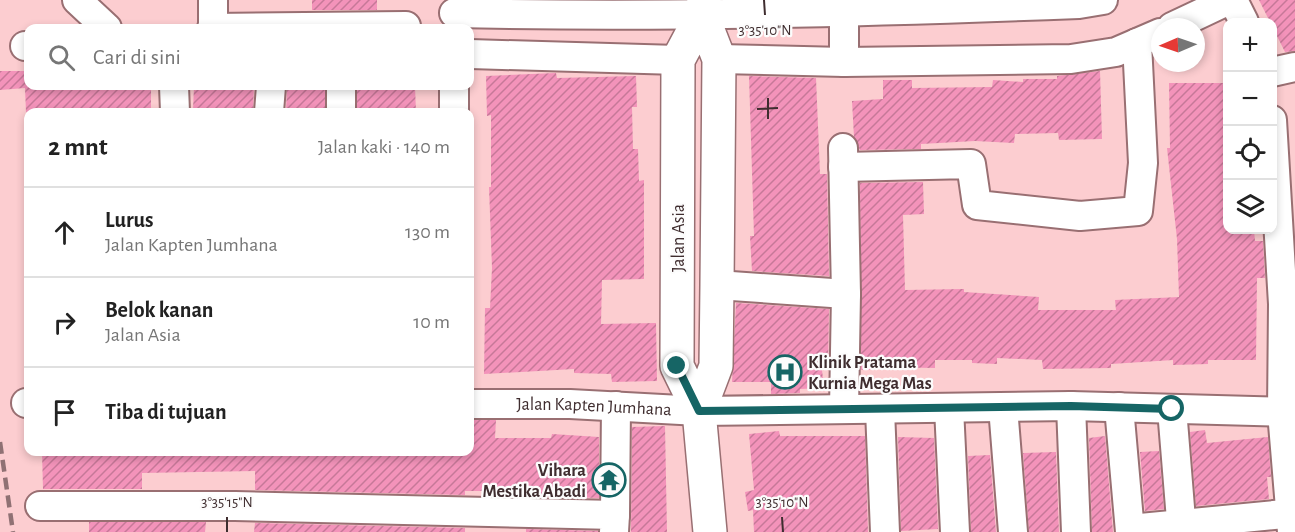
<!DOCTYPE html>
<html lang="id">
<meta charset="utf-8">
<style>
:root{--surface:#fff;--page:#f2f2f2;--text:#222;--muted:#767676;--line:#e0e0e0}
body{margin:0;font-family:"Alegreya Sans",sans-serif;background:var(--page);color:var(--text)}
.controls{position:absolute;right:18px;top:18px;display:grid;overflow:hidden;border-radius:12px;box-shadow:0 3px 9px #0003}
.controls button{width:54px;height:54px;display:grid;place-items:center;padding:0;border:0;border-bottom:2px solid var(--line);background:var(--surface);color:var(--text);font:30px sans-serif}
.compass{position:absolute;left:1151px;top:18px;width:54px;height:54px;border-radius:50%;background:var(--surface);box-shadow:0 3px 9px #0003;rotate:268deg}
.stop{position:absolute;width:18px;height:18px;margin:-14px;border:4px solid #166565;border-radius:50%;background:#fff}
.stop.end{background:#166565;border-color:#fff;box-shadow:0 2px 6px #0008}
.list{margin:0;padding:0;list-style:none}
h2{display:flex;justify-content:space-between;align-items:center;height:78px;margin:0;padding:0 24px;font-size:26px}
h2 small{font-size:20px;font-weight:400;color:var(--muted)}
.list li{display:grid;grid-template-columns:39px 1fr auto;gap:18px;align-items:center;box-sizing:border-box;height:90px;padding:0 24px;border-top:2px solid var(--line)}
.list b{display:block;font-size:22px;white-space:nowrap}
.list p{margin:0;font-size:20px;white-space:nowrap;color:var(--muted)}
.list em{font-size:20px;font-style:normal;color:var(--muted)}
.icon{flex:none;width:33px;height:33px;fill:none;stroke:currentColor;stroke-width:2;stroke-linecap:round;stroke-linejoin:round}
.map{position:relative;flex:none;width:1295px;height:532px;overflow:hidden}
.search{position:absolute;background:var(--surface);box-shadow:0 3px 9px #0003;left:24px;top:24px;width:450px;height:66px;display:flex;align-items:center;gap:15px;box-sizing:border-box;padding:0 21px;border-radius:12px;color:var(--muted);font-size:22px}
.panel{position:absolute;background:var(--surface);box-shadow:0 3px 9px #0003;left:24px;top:108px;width:450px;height:348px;border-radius:12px}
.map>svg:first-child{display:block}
.building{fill:url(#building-hatch)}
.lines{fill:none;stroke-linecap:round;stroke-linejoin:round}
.minor-casing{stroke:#996f72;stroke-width:32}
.major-casing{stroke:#996f72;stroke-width:36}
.minor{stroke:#fff;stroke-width:28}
.major{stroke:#fff;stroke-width:33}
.rail{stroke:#907174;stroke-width:4.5;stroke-dasharray:12 6;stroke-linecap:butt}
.route{stroke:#166565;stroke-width:8}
.ticks{fill:none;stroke:#3f2d2f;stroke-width:2}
.labels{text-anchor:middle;stroke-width:4.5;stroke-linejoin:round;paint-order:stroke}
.street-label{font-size:18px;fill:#3f2d2f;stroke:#fcfcfc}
.poi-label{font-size:18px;font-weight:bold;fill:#3f2d2f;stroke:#fcfcfc;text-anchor:start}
.ticks-label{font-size:15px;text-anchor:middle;fill:#3f2d2f;stroke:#fcfcfc;stroke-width:4.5;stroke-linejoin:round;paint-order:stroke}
</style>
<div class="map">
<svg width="1295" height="532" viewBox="0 0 1295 532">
<defs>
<pattern id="building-hatch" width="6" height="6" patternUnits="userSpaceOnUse" patternTransform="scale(1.5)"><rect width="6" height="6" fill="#f393ba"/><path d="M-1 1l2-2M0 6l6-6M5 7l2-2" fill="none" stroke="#c67898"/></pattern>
</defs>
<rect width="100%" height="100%" fill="#fccdd0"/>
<path class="building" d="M312,0H377V10H312Z
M1259,0H1295V51L1285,52Z
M0,71H28V86H151V112H26L25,88L0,90Z
M1100,71L1102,139L1059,140L1058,133L1015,134L1014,143L975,141L921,144V149L860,150L854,137L852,101L883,99V80H912V88L992,87L993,80L1023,82V79H1057V76Z
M556,73L557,78L636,76L637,107H632L633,149H638L639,181L644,180V279L602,280L601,324L656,323L657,381L612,382L611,374L574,373V369L484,374L485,308H490L492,268L489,187H491V115L487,116L486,76Z
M749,76L816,78L820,174H827L829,276L752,271L750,236H754Z
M1169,83H1227V230H1254L1255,241H1263L1265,278H1257L1256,360H1208V364L1173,365V360L1111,364V368L1043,369L1042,360L997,358V364L972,363V360H935V368L877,367V370H861L860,183L923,182L924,214L903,215L905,290L964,289V292L1039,297L1038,310H1116L1115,300L1179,297L1177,239L1167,148H1170Z
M194,86H254L253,112L193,110Z
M287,86H325V112H286Z
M357,86H415L416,112H357Z
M736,303L829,309L828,370H822L824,388L800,389V393L771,394V382H732Z
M470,420H496L495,438H551L552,434L599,437V498L527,496V491H465V495L255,490V471L142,473V489H43L42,452H470Z
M665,426L667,532H631L632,427Z
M1205,430L1207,443L1268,437L1271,477H1267L1269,499L1196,506L1190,432Z
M779,431L780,436H865L868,532H754L753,510L748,511L745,492L754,490L749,434Z
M1105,436L1113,532H1092L1089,438Z
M898,437L934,438L938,529L901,531Z
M1159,451L1164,509L1145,511L1140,452Z
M1056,452L1059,532H1029L1023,453Z
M990,455L996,532H971L968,456Z
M89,522H206L205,532H89Z
M255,523L465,528V532H254Z
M526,529L598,531V532H526Z"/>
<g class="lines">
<g class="minor-casing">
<g id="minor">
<path d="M77,0L107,28"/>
<path d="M213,0V28"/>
<path d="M844,0V62"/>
<path d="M1233,0L1244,22"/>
<path d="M454,13C663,18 871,12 1079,4L1103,0"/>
<path d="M1172,27L1229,0"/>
<path d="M212,28L406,26"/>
<path d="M25,46H28"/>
<path d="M470,54L678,60"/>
<path d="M719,59L844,62L1071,59L1116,52L1160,33"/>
<path d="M1272,72L1295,67"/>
<path d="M174,86L175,112"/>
<path d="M269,112L271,86"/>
<path d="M341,112V86"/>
<path d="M454,112V86"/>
<path d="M1272,120L1283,304L1282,412L1292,532"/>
<path d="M843,148L846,294L844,409"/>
<path d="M843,167L971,164L977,205L1080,216L1138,211L1143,163L1137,43"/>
<path d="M717,285L846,294"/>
<path d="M26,403H28"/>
<path id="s1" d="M470,404H570L699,411L1071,406L1295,412"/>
<path d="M1071,406L1076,532"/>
<path d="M1003,407L1013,532"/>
<path d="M1119,407L1130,532"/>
<path d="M949,408L955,532"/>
<path d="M1172,409L1182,532"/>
<path d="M880,410L885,532"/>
<path d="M40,506H235L615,515L614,532"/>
<path d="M615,515L616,406"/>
<path d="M1130,529L1295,513"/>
</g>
</g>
<g class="major-casing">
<path id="major" d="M704,0L702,15L678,60L677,366L699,411L710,532
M699,411L716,366L717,285L719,59L702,15"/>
</g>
<use href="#minor" class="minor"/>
<use href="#major" class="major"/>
<path class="rail" d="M0,442L13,532"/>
</g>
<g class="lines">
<path class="route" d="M677,366L699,411L1071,406L1172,409"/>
</g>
<path class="ticks" d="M764,0L765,15M768,98V119M757,109L778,108M227,517V532M782,517L783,532"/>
<defs>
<g id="hospital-ring" transform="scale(1.725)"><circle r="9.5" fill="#fcfcfc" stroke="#166565" stroke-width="1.5"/><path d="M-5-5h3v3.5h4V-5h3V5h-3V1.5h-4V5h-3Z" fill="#166565"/></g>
<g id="temple-ring" transform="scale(1.725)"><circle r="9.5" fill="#fcfcfc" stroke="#166565" stroke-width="1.5"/><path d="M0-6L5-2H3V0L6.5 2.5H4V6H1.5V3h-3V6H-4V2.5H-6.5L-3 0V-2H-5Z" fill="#166565"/></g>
</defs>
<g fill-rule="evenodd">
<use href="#hospital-ring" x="785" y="372"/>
<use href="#temple-ring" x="609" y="480"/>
</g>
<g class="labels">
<g class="street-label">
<text transform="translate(678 238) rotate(-90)" y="6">Jalan Asia</text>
<text dy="6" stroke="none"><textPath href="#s1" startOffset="124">Jalan Kapten Jumhana</textPath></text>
</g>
<g class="poi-label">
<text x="808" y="368">Klinik Pratama<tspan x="808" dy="21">Kurnia Mega Mas</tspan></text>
<text x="586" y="476" text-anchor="end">Vihara<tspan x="586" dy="21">Mestika Abadi</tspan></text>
</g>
</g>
<g class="ticks-label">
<text x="765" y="35">3°35'10"N</text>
<text x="227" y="507">3°35'15"N</text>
<text x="782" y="507">3°35'10"N</text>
</g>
</svg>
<div class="controls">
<button>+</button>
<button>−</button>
<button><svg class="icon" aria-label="locate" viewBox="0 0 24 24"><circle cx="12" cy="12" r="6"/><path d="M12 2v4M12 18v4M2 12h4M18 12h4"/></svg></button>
<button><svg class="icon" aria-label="layers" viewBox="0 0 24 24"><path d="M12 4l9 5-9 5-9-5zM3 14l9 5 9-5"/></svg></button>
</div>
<svg class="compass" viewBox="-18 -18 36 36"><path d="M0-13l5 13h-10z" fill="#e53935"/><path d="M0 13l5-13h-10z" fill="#767676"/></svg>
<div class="stop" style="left:1172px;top:409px"></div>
<div class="stop end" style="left:677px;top:366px"></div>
<div class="search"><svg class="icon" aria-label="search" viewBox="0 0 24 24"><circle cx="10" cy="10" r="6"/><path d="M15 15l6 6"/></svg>Cari di sini</div>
<section class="panel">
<h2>2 mnt<small>Jalan kaki · 140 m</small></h2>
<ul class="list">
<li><svg class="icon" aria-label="ahead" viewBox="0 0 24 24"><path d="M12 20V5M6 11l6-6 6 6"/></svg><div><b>Lurus</b><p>Jalan Kapten Jumhana</p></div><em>130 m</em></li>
<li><svg class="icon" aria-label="right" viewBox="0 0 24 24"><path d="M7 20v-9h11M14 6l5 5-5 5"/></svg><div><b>Belok kanan</b><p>Jalan Asia</p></div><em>10 m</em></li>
<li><svg class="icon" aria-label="arrive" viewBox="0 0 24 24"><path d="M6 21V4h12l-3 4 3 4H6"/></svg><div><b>Tiba di tujuan</b></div></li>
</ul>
</section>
</div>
